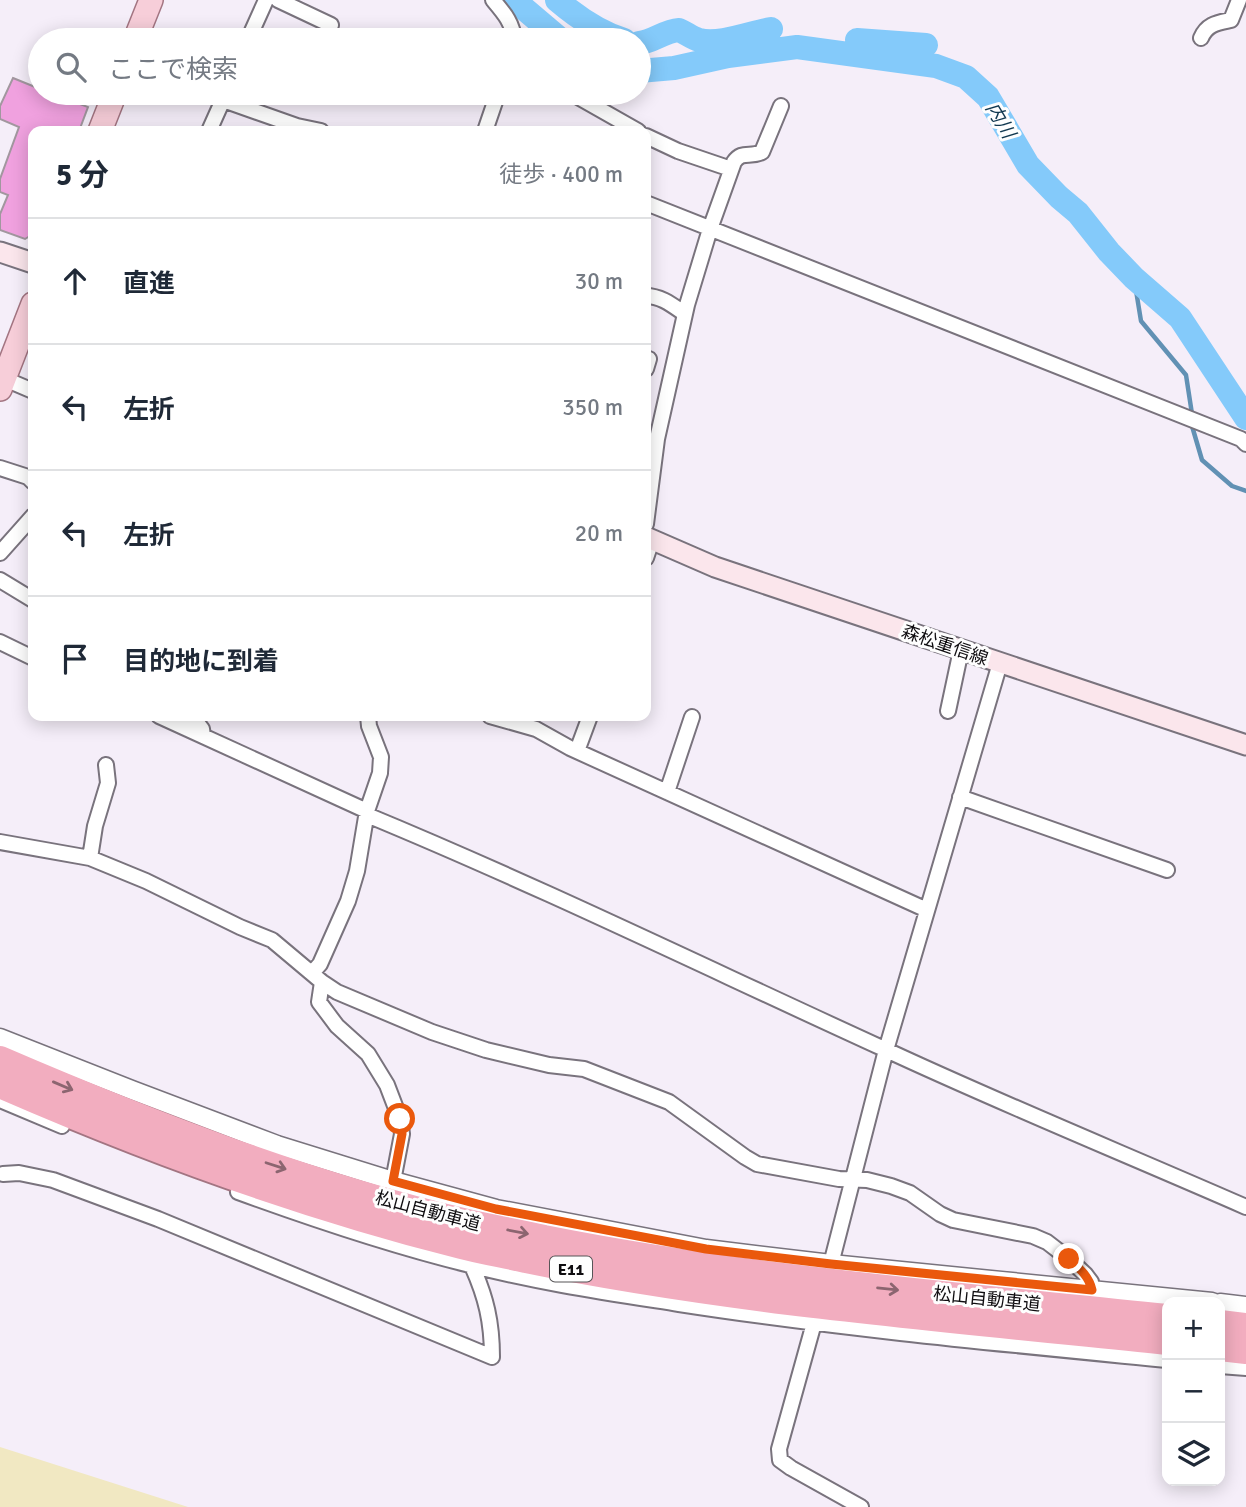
<!DOCTYPE html>
<html lang="ja">
<meta charset="utf-8">
<style>
:root{--surface:#fff;--page:#f2f2f3;--text:#1f2937;--muted:#747a83;--line:#e0e1e3}
body{margin:0;font-family:Signika,"Noto Sans JP",sans-serif;background:var(--page);color:var(--text)}
.controls{position:absolute;right:21px;bottom:21px;display:grid;overflow:hidden;border-radius:14px;box-shadow:0 4px 18px #0003}
.controls button{width:63px;height:63px;display:grid;place-items:center;padding:0;border:0;border-bottom:2px solid var(--line);background:var(--surface);color:var(--text);font:35px sans-serif}
.stop{position:absolute;width:21px;height:21px;margin:-16px;border:5px solid #ea580c;border-radius:50%;background:#fff}
.stop.end{background:#ea580c;border-color:#fff;box-shadow:0 2px 7px #0008}
.list{margin:0;padding:0;list-style:none}
h2{display:flex;justify-content:space-between;align-items:center;height:91px;margin:0;padding:0 28px;font-size:30px}
h2 small{font-size:23px;font-weight:400;color:var(--muted)}
.list li{display:grid;grid-template-columns:46px 1fr auto;gap:21px;align-items:center;box-sizing:border-box;height:126px;padding:0 28px;border-top:2px solid var(--line)}
.list b{display:block;font-size:26px;white-space:nowrap}
.list em{font-size:23px;font-style:normal;color:var(--muted)}
.icon{flex:none;width:38px;height:38px;fill:none;stroke:currentColor;stroke-width:2;stroke-linecap:round;stroke-linejoin:round}
.map{position:relative;flex:none;width:1246px;height:1507px;overflow:hidden}
.search{position:absolute;background:var(--surface);box-shadow:0 4px 18px #0003;left:28px;top:28px;width:623px;height:77px;display:flex;align-items:center;gap:18px;box-sizing:border-box;padding:0 24px;border-radius:38px;color:var(--muted);font-size:26px}
.panel{position:absolute;background:var(--surface);box-shadow:0 4px 18px #0003;left:28px;top:126px;width:623px;height:595px;border-radius:14px}
.map>svg:first-child{display:block}
.sand{fill:#f1e8c2}
.lines{fill:none;stroke-linecap:round;stroke-linejoin:round}
.stream{stroke:#6191b4;stroke-width:4.5}
.river{stroke:#84cafa;stroke-width:24}
.building{fill:#f0a1df;stroke:#a2979f;stroke-width:2}
.minor-casing{stroke:#79737d;stroke-width:18}
.tertiary-casing{stroke:#79737d;stroke-width:21}
.secondary-casing{stroke:#79737d;stroke-width:23}
.primary-casing{stroke:#a37582;stroke-width:26}
.motorway-casing{stroke:#a37582;stroke-width:30}
.minor{stroke:#fff;stroke-width:14}
.tertiary{stroke:#fff;stroke-width:18}
.secondary{stroke:#fbe6ec;stroke-width:19}
.primary{stroke:#f7ced9;stroke-width:23}
.motorway{stroke:#f2adbf;stroke-width:26}
.oneway{stroke:#8c6570}
.route{stroke:#ea580c;stroke-width:9}
.labels{text-anchor:middle;stroke-width:6;stroke-linejoin:round;paint-order:stroke}
.shield{fill:#fefefe;stroke:#575557;stroke-width:2}
.shield-label{font-size:16px;font-weight:bold;fill:#0f0d10}
.street-label{font-size:18px;fill:#0f0d10;stroke:#fefefe}
.water-label{font-size:19px;font-style:italic;fill:#113850;stroke:#fefefe}
</style>
<div class="map">
<svg width="1246" height="1507" viewBox="0 0 1246 1507">
<rect width="100%" height="100%" fill="#f5eef9"/>
<path class="sand" d="M0,1447L188,1507H0Z"/>
<g class="lines">
<path class="stream" d="M1134,278L1141,321L1186,375L1192,414
M1192,426L1202,460L1232,486L1246,491"/>
<path class="river" d="M514,0L561,40
M557,0C577,17 598,32 624,40
M857,40L926,45
M639,43C653,42 664,31 679,30C686,33 692,38 699,40C720,45 749,33 771,29
M639,71L674,68L728,56L797,47L936,66L966,77L988,97L1028,165L1059,197L1078,213L1109,252L1134,278L1180,318L1246,418"/>
</g>
<path class="building" d="M13,78L40,89V93H51L88,107L79,131H33V234L25,239L0,230V214L8,195L0,192V179L19,127L0,119V106Z"/>
<g class="lines">
<g class="minor-casing">
<path id="minor" d="M278,0L331,25
M493,0C504,13 513,23 514,40
M1201,38C1207,24 1217,23 1231,20L1239,0
M248,40L266,0
M571,93L638,131
M223,100L297,126L321,131
M209,131L226,93
M485,131L498,93
M646,136L678,151L731,169
M646,203L1241,439L1246,444
M646,296C661,296 672,305 685,314
M646,369L649,359
M0,377L33,391
M0,468L28,477L33,482
M646,524L657,439L687,305L710,229L734,162C742,150 750,158 762,152L781,106
M0,553L33,516
M646,558L652,540
M0,580L33,600
M0,642L33,658
M948,711L961,650
M159,716L367,811
M192,716L202,729L203,736
M490,716L536,729L570,748L927,910
M577,751L590,716
M667,792L692,717
M960,797L1167,870
M367,815C541,887 711,970 882,1048C1002,1104 1125,1154 1246,1207
M0,842L90,858L146,881L240,927L272,940L322,982L337,992L432,1032L486,1050L549,1065L584,1069L669,1102L745,1157L757,1164L839,1179L867,1180L891,1186L910,1193L940,1214L953,1220L1033,1236L1047,1242L1069,1259L1085,1274L1091,1282L1092,1290
M90,858L95,826L108,783L106,765
M312,973L320,964L348,901L357,871L367,811L380,773L381,757L369,726L368,716
M322,982L319,1002L337,1026L368,1054L387,1085L400,1119L402,1134L393,1181
M0,1100L62,1126
M3,1174L19,1173L53,1180L158,1219L492,1357C492,1322 486,1297 472,1266
M238,1192C315,1220 392,1246 470,1265C539,1283 609,1293 679,1304C841,1329 1004,1344 1167,1360
M831,1264L886,1050L1000,663
M814,1323L779,1449L780,1460L791,1468L861,1507
M1220,1366L1246,1368"/>
</g>
<g class="tertiary-casing">
<path id="tertiary" d="M0,1038L132,1090L277,1145L393,1181L496,1209L706,1249L831,1264L1212,1302
M1220,1303L1246,1306"/>
</g>
<g class="secondary-casing">
<path id="secondary" d="M0,252L33,263
M646,537L715,567L1246,745"/>
</g>
<g class="primary-casing">
<path id="primary" d="M135,40L151,0
M100,131L115,93
M0,389L33,304"/>
</g>
<g class="motorway-casing">
<path id="motorway" d="M0,1059C151,1124 306,1184 467,1222C493,1228 519,1232 544,1238C750,1279 959,1295 1167,1317
M0,1085C149,1150 303,1206 461,1246C483,1252 505,1255 526,1260C613,1278 701,1291 789,1302C915,1317 1041,1329 1167,1342
M1220,1323L1246,1326
M1220,1348L1246,1351"/>
</g>
<use href="#minor" class="minor"/>
<use href="#tertiary" class="tertiary"/>
<use href="#secondary" class="secondary"/>
<use href="#primary" class="primary"/>
<use href="#motorway" class="motorway"/>
</g>
<defs><path id="oneway-shaft" d="M-6 0H5M1.5-3L5.5 0L1.5 3" fill="none" stroke-width="1.6" stroke-linecap="round" stroke-linejoin="round" transform="scale(1.75)"/></defs>
<g class="oneway">
<use href="#oneway-shaft" transform="translate(63 1086) rotate(23)"/>
<use href="#oneway-shaft" transform="translate(276 1166) rotate(18)"/>
<use href="#oneway-shaft" transform="translate(518 1232) rotate(11)"/>
<use href="#oneway-shaft" transform="translate(888 1289) rotate(6)"/>
</g>
<g class="lines">
<path class="route" d="M400,1119L402,1134L393,1181L496,1209L706,1249L831,1264L1092,1290C1089,1276 1079,1268 1069,1259"/>
</g>
<g class="labels">
<rect class="shield" x="550" y="1256.5" width="42" height="25" rx="5"/>
<g class="shield-label">
<text x="571" y="1275">E11</text>
</g>
<g class="street-label">
<text transform="translate(945 645) rotate(19)" y="6">森松重信線</text>
<text transform="translate(428 1211) rotate(15)" y="6">松山自動車道</text>
<text transform="translate(987 1299) rotate(6)" y="6">松山自動車道</text>
</g>
<g class="water-label">
<text transform="translate(1001 120) rotate(59)" y="7">内川</text>
</g>
</g>
</svg>
<div class="controls">
<button>+</button>
<button>−</button>
<button><svg class="icon" aria-label="layers" viewBox="0 0 24 24"><path d="M12 4l9 5-9 5-9-5zM3 14l9 5 9-5"/></svg></button>
</div>
<div class="stop" style="left:400px;top:1119px"></div>
<div class="stop end" style="left:1069px;top:1259px"></div>
<div class="search"><svg class="icon" aria-label="search" viewBox="0 0 24 24"><circle cx="10" cy="10" r="6"/><path d="M15 15l6 6"/></svg>ここで検索</div>
<section class="panel">
<h2>5 分<small>徒歩 · 400 m</small></h2>
<ul class="list">
<li><svg class="icon" aria-label="ahead" viewBox="0 0 24 24"><path d="M12 20V5M6 11l6-6 6 6"/></svg><div><b>直進</b></div><em>30 m</em></li>
<li><svg class="icon" aria-label="left" viewBox="0 0 24 24"><path d="M17 20v-9H6M10 6l-5 5 5 5"/></svg><div><b>左折</b></div><em>350 m</em></li>
<li><svg class="icon" aria-label="left" viewBox="0 0 24 24"><path d="M17 20v-9H6M10 6l-5 5 5 5"/></svg><div><b>左折</b></div><em>20 m</em></li>
<li><svg class="icon" aria-label="arrive" viewBox="0 0 24 24"><path d="M6 21V4h12l-3 4 3 4H6"/></svg><div><b>目的地に到着</b></div></li>
</ul>
</section>
</div>
